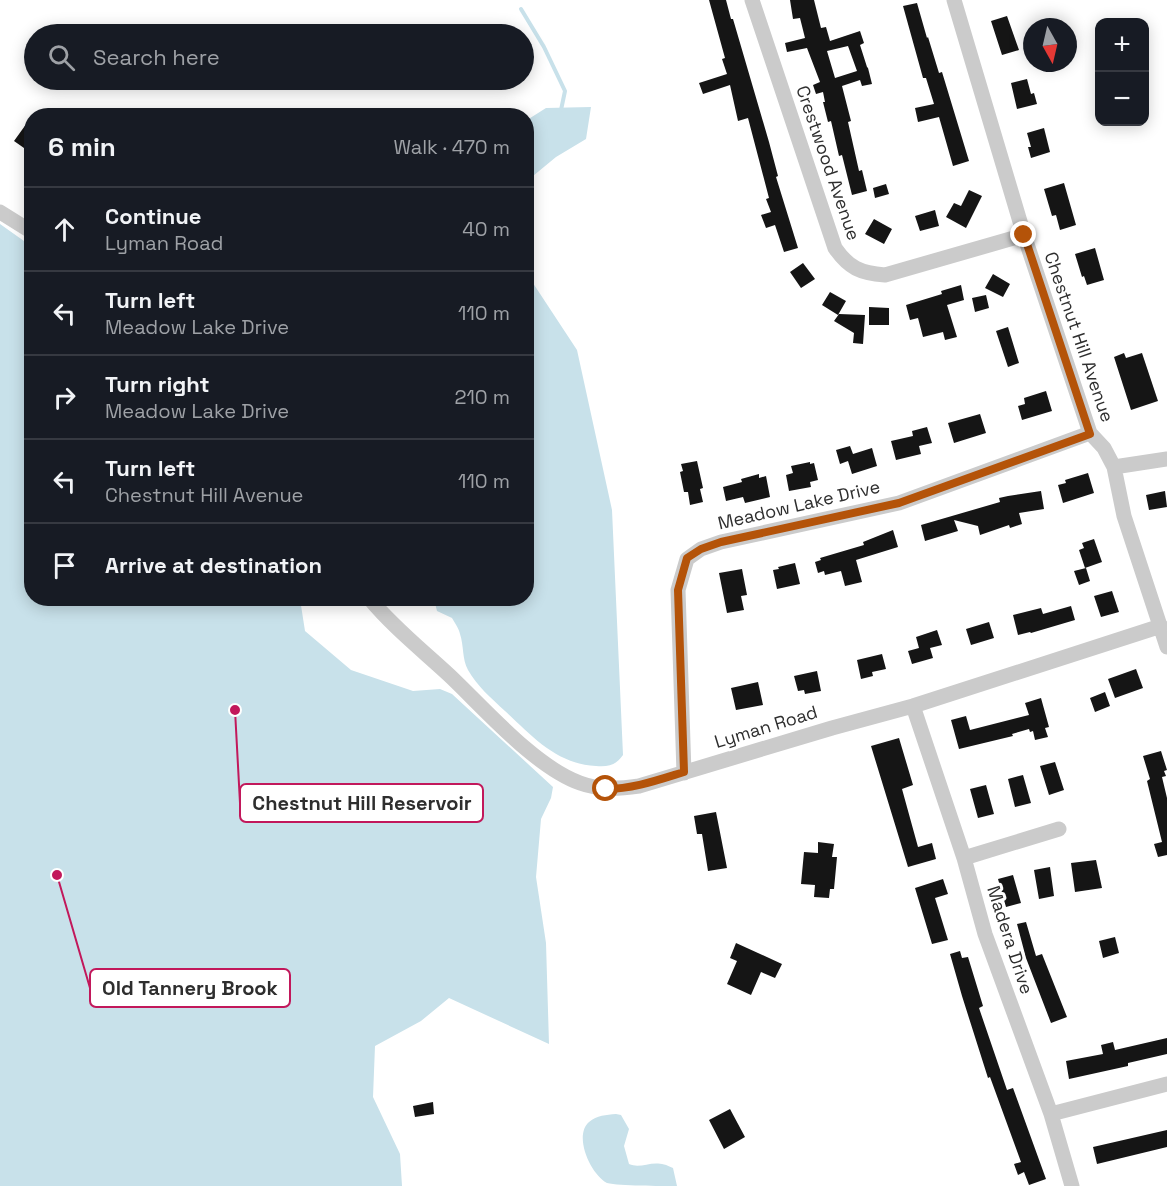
<!DOCTYPE html>
<meta charset="utf-8">
<style>
:root{--surface:#171b24;--page:#242831;--text:#f1f3f6;--muted:#9ea1a6;--line:#363941}
body{margin:0;font-family:"Space Grotesk",sans-serif;background:var(--page);color:var(--text)}
.controls{position:absolute;right:18px;top:18px;display:grid;overflow:hidden;border-radius:12px;box-shadow:0 3px 15px #0003}
.controls button{width:54px;height:54px;display:grid;place-items:center;padding:0;border:0;border-bottom:2px solid var(--line);background:var(--surface);color:var(--text);font:30px sans-serif}
.compass{position:absolute;left:1023px;top:18px;width:54px;height:54px;border-radius:50%;background:var(--surface);box-shadow:0 3px 15px #0003;rotate:172deg}
.stop{position:absolute;width:18px;height:18px;margin:-14px;border:4px solid #b45309;border-radius:50%;background:#fff}
.stop.end{background:#b45309;border-color:#fff;box-shadow:0 2px 6px #0008}
.list{margin:0;padding:0;list-style:none}
h2{display:flex;justify-content:space-between;align-items:center;height:78px;margin:0;padding:0 24px;font-size:26px}
h2 small{font-size:20px;font-weight:400;color:var(--muted)}
.list li{display:grid;grid-template-columns:39px 1fr auto;gap:18px;align-items:center;box-sizing:border-box;height:84px;padding:0 24px;border-top:2px solid var(--line)}
.list b{display:block;font-size:22px;white-space:nowrap}
.list p{margin:0;font-size:20px;white-space:nowrap;color:var(--muted)}
.list em{font-size:20px;font-style:normal;color:var(--muted)}
.icon{flex:none;width:33px;height:33px;fill:none;stroke:currentColor;stroke-width:2;stroke-linecap:round;stroke-linejoin:round}
.map{position:relative;flex:none;width:1167px;height:1186px;overflow:hidden}
.search{position:absolute;background:var(--surface);box-shadow:0 3px 15px #0003;left:24px;top:24px;width:510px;height:66px;display:flex;align-items:center;gap:15px;box-sizing:border-box;padding:0 21px;border-radius:33px;color:var(--muted);font-size:22px}
.panel{position:absolute;background:var(--surface);box-shadow:0 3px 15px #0003;left:24px;top:108px;width:510px;height:498px;border-radius:24px}
.map>svg:first-child{display:block}
.water{fill:#c8e1ea}
.lines{fill:none;stroke-linecap:round;stroke-linejoin:round}
.stream{stroke:#c8e1ea;stroke-width:4}
.building{fill:#151515;fill-rule:evenodd}
.minor{stroke:#cbcbcb;stroke-width:15}
.route{stroke:#b45309;stroke-width:8}
.labels{text-anchor:middle;stroke-width:6;stroke-linejoin:round;paint-order:stroke}
.street-label{font-size:18px;fill:#2e2e2e;stroke:#fff}
.leader{fill:none;stroke:#c2185b;stroke-width:2}
.callout-dot{fill:#c2185b;stroke:#fff;stroke-width:2}
.callout{fill:#fff;stroke:#c2185b;stroke-width:2}
.callout-label{font-size:20px;text-anchor:middle;font-weight:bold;fill:#2e2e2e}
</style>
<div class="map">
<svg width="1167" height="1186" viewBox="0 0 1167 1186">
<rect width="100%" height="100%" fill="#fff"/>
<path class="water" d="M591,107L586,139L556,157L533,176L527,198V120L546,108Z
M0,224L31,246L32,598L300,599L305,631L351,670L413,691L440,689L452,694L553,787L551,798L541,819L536,877L546,943L549,1044L449,998L421,1021L375,1046L373,1097L400,1154L402,1186H0Z
M527,274L577,350L612,510L623,755C616,765 609,767 596,766C556,764 532,736 505,711C491,698 477,686 468,670C462,659 464,646 460,634C459,629 455,623 452,618L437,611L434,599L526,598Z
M616,1114L621,1115L629,1129L624,1146L629,1164C643,1170 653,1157 673,1168L677,1186C660,1186 620,1186 607,1183C591,1175 573,1136 589,1122C597,1115 606,1115 616,1114Z"/>
<g class="lines">
<path class="stream" d="M521,9L544,47L565,91L561,110"/>
</g>
<path class="building" d="M709,0H726L731,19H733L769,142L778,176L776,177L798,248L784,252L775,225L766,228L761,215L771,212L766,199L769,198L748,118L738,121L730,85L703,94L699,83L727,74L722,59L725,58Z
M790,0H814L821,28L826,27L830,41L860,31L864,43L860,45L867,67L868,68L872,84L862,86L860,80L842,86L851,121L848,122L859,171L862,170L867,191L852,195L842,155L839,156L831,121L828,122L823,102H825L823,92L816,94L813,85L820,82L807,48L787,52L785,43L805,38L800,18L793,19ZM848,46L857,71L835,78L827,51Z
M917,3L927,38L928,37L939,73L942,72L969,161L953,166L939,117L918,122L915,108L934,104L926,78H923L903,6Z
M1007,16L1019,50L1002,55L991,21Z
M1027,79L1031,94L1034,93L1037,104L1017,109L1011,83Z
M32,116V137L24,148L14,141Z
M1044,128L1050,152L1031,158L1028,147H1031L1027,133Z
M1064,183L1076,225L1060,230L1056,215L1052,216L1044,189Z
M886,184L889,194L875,198L873,188Z
M969,190L982,196L966,228L946,217L954,203L961,206Z
M935,210L939,226L920,231L915,216Z
M874,219L892,229L884,244L865,234Z
M1095,248L1104,280L1087,285L1084,276L1082,277L1075,254Z
M803,263L815,279L801,288L790,272Z
M993,274L1010,284L1003,297L985,288Z
M961,285L964,300L947,305L957,337L945,340L943,332L923,337L918,318L910,320L906,305L942,294L941,291Z
M830,292L846,301L838,315L822,305Z
M986,295L989,308L975,312L972,298Z
M869,307L889,308V325H869Z
M839,314L865,315L863,344L853,343L854,333L834,321Z
M1008,327L1019,363L1008,367L996,331Z
M1124,353L1126,358L1142,353L1158,401L1131,410L1114,357Z
M1046,391L1052,411L1022,420L1018,406L1025,404L1024,398Z
M980,414L986,433L954,443L948,423Z
M927,427L932,443L919,446L921,454L896,460L891,441L913,436L912,431Z
M850,446L853,454L872,448L877,466L852,474L848,461L840,464L836,450Z
M697,461L703,488L700,489L703,502L690,505L688,492H684L680,472L683,471L681,464Z
M810,462V464L814,463L818,480L810,482L811,487L789,491L786,475L793,473L791,466Z
M1088,473L1094,493L1063,503L1058,485L1066,483L1065,480Z
M759,474V478L766,476L770,497L745,503L743,497L726,501L723,487L742,482L741,479Z
M1041,491L1044,509L1019,513L1022,524L1010,528L1009,525L980,535L978,526L954,520L958,531L925,541L921,525L1000,502L999,498L1008,496Z
M1165,491L1167,507L1149,510L1146,495Z
M893,530L898,547L856,560L862,582L845,586L841,571L825,575L824,571L818,573L815,562L821,560L820,558L864,545L863,542Z
M1094,539L1102,562L1085,568L1079,550L1084,548L1082,543Z
M795,563L800,584L777,589L773,570L779,569L778,567Z
M1086,568L1090,581L1079,585L1074,571Z
M742,569L747,595L741,596L744,610L727,613L719,573Z
M1112,591L1119,612L1101,617L1094,596Z
M1071,606L1075,620L1031,633L1030,632L1018,635L1013,615L1041,608L1043,614Z
M989,622L994,638L971,645L966,629Z
M937,630L942,645L930,648L933,658L912,664L908,651L919,648L916,637Z
M882,654L886,669L872,672L873,676L861,679L857,660Z
M1136,669L1143,688L1115,698L1108,679Z
M817,671L821,691L805,694L804,690L798,691L794,676Z
M758,682L763,705L736,710L731,688Z
M1105,692L1110,706L1095,712L1090,698Z
M1041,698L1049,727L1045,728L1048,737L1035,740L1033,731L1030,732L1029,729L1012,734L1013,736L959,749L951,720L966,716L970,730L1029,715L1025,703Z
M899,738L913,785L902,789L918,847L932,843L936,859L908,867L871,746Z
M1161,751L1167,770L1164,771L1166,776L1162,777L1167,798V855L1158,857L1154,844L1162,842L1147,781L1150,779L1143,756Z
M1055,762L1064,790L1049,795L1040,766Z
M1023,775L1031,803L1015,807L1008,779Z
M986,785L994,814L978,818L970,789Z
M716,812L727,868L708,871L702,834H697L694,816Z
M818,842L834,844L832,857H837L834,889H830L829,898L814,897L815,885L801,884L804,852L818,853Z
M1096,860L1102,888L1075,892L1071,863Z
M1050,867L1054,896L1039,899L1034,870Z
M1013,875L1021,903L1006,907L998,879Z
M943,879L948,894L935,898L948,940L932,944L915,888Z
M1026,922L1036,956L1042,954L1067,1017L1051,1023L1026,958L1017,924Z
M1115,937L1119,953L1103,958L1099,941Z
M736,943L782,964L775,978L761,972L751,995L727,984L737,961L730,958Z
M960,951L962,958L968,957L983,1006L979,1008L1007,1090L1013,1088L1046,1179L1029,1185L1024,1172L1018,1175L1014,1164L1021,1162L990,1077L988,1078L962,996L950,954Z
M1167,1038V1054L1128,1063V1066L1069,1079L1066,1061L1103,1054L1101,1045L1113,1042L1115,1050Z
M433,1102L434,1114L415,1117L413,1106Z
M730,1109L745,1137L724,1149L709,1120Z
M1167,1130V1147L1097,1164L1093,1147Z"/>
<g class="lines">
<path class="minor" d="M752,0L835,248C849,268 860,273 885,275L1024,235
M954,0L1024,235L1090,433L1104,448L1114,467L1124,516L1167,647
M0,212L32,232
M1114,467L1167,459
M369,598C393,627 422,650 449,675C484,708 535,767 580,783C599,790 618,789 639,786L832,728L913,706L1161,626
M913,706L964,858L985,934L1051,1114L1072,1186
M684,773L678,590L687,559L701,549L721,542L899,503L1090,433
M964,858L1059,829
M1051,1114L1167,1084"/>
</g>
<g class="lines">
<path class="route" d="M606,789C633,789 658,780 684,772L678,590L687,558L701,549L721,542L899,503L1090,434L1024,235"/>
</g>
<g class="labels">
<g class="street-label">
<text transform="translate(828 163) rotate(71)" y="6">Crestwood Avenue</text>
<text transform="translate(1079 337) rotate(71)" y="6">Chestnut Hill Avenue</text>
<text transform="translate(799 505) rotate(-13)" y="6">Meadow Lake Drive</text>
<text transform="translate(766 727) rotate(-17)" y="6">Lyman Road</text>
<text transform="translate(1010 940) rotate(72)" y="6">Madera Drive</text>
</g>
</g>
<path class="leader" d="M235 710L240 803M57 875L90 988"/>
<g class="callout-dot">
<circle cx="235" cy="710" r="6"/>
<circle cx="57" cy="875" r="6"/>
</g>
<g class="callout">
<rect x="240" y="784" width="243" height="38" rx="6"/>
<rect x="90" y="969" width="200" height="38" rx="6"/>
</g>
<g class="callout-label">
<text x="362" y="810">Chestnut Hill Reservoir</text>
<text x="190" y="995">Old Tannery Brook</text>
</g>
</svg>
<div class="controls">
<button>+</button>
<button>−</button>
</div>
<svg class="compass" viewBox="-18 -18 36 36"><path d="M0-13l5 13h-10z" fill="#e53935"/><path d="M0 13l5-13h-10z" fill="#9ea1a6"/></svg>
<div class="stop" style="left:606px;top:789px"></div>
<div class="stop end" style="left:1024px;top:235px"></div>
<div class="search"><svg class="icon" aria-label="search" viewBox="0 0 24 24"><circle cx="10" cy="10" r="6"/><path d="M15 15l6 6"/></svg>Search here</div>
<section class="panel">
<h2>6 min<small>Walk · 470 m</small></h2>
<ul class="list">
<li><svg class="icon" aria-label="ahead" viewBox="0 0 24 24"><path d="M12 20V5M6 11l6-6 6 6"/></svg><div><b>Continue</b><p>Lyman Road</p></div><em>40 m</em></li>
<li><svg class="icon" aria-label="left" viewBox="0 0 24 24"><path d="M17 20v-9H6M10 6l-5 5 5 5"/></svg><div><b>Turn left</b><p>Meadow Lake Drive</p></div><em>110 m</em></li>
<li><svg class="icon" aria-label="right" viewBox="0 0 24 24"><path d="M7 20v-9h11M14 6l5 5-5 5"/></svg><div><b>Turn right</b><p>Meadow Lake Drive</p></div><em>210 m</em></li>
<li><svg class="icon" aria-label="left" viewBox="0 0 24 24"><path d="M17 20v-9H6M10 6l-5 5 5 5"/></svg><div><b>Turn left</b><p>Chestnut Hill Avenue</p></div><em>110 m</em></li>
<li><svg class="icon" aria-label="arrive" viewBox="0 0 24 24"><path d="M6 21V4h12l-3 4 3 4H6"/></svg><div><b>Arrive at destination</b></div></li>
</ul>
</section>
</div>
